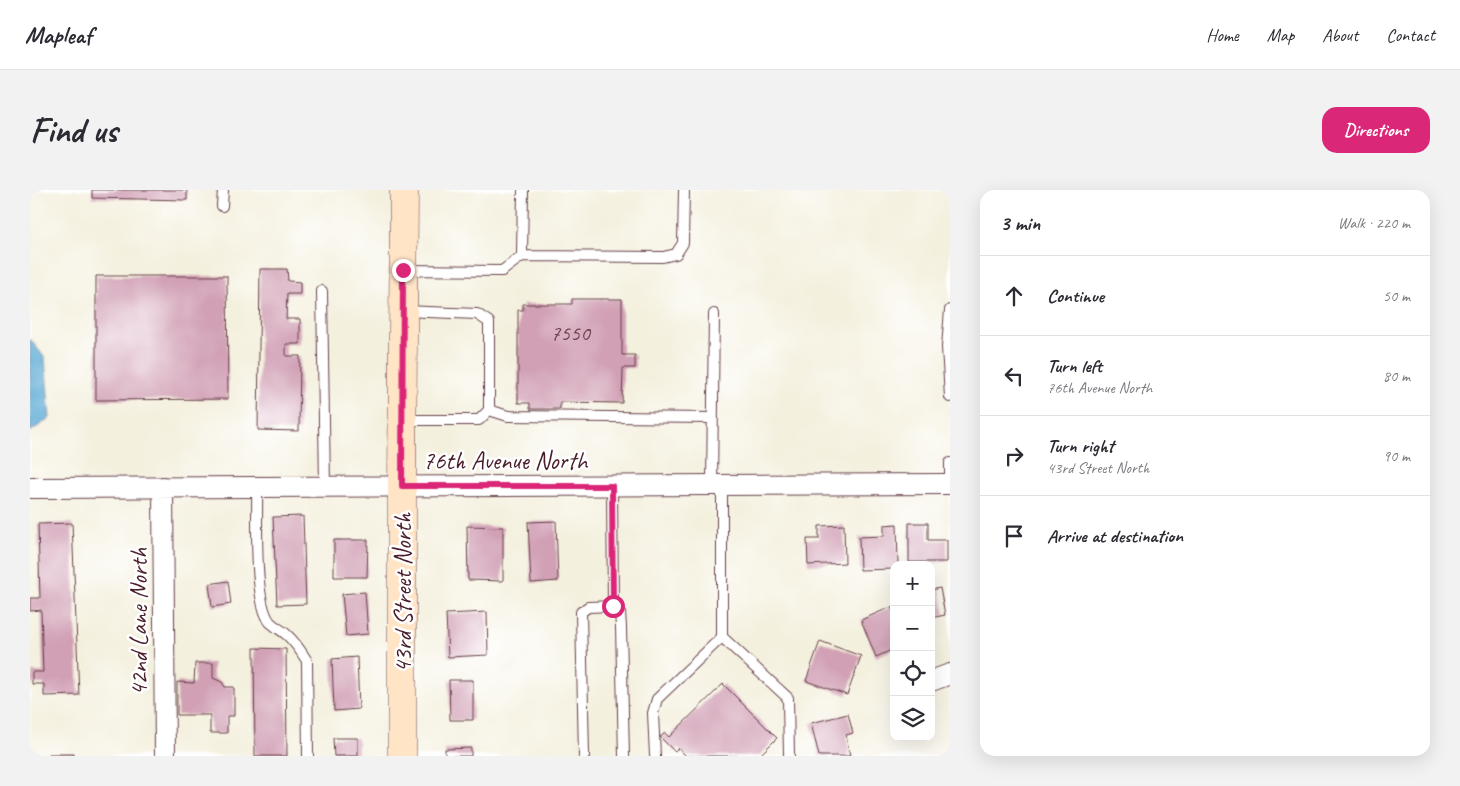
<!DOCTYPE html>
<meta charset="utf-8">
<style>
:root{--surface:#fff;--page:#f2f2f3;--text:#2b2b33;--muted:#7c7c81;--line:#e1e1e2;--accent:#db2777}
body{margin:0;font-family:Caveat,sans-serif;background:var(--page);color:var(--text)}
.controls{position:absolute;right:15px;bottom:15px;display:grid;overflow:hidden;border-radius:10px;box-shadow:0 5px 20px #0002}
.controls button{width:45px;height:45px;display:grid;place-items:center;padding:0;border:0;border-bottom:1px solid var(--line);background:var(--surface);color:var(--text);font:25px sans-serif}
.stop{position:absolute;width:15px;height:15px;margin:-11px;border:4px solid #db2777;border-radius:50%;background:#fff}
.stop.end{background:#db2777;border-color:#fff;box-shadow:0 1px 5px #0008}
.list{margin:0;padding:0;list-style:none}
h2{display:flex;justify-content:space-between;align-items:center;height:65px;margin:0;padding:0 20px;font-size:21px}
h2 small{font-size:16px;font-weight:400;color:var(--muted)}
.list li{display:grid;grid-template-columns:32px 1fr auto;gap:15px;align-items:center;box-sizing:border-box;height:80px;padding:0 20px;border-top:1px solid var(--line)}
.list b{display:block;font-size:19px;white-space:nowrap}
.list p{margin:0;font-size:16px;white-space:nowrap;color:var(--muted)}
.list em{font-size:16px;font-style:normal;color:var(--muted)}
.icon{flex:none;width:28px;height:28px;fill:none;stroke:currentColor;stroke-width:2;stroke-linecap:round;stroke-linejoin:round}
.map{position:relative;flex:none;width:920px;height:566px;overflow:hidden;border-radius:15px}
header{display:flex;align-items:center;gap:30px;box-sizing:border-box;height:70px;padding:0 25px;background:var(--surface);border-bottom:1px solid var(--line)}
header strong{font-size:24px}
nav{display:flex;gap:28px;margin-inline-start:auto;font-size:18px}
.intro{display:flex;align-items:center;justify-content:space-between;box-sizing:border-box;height:120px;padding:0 30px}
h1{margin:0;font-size:35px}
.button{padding:12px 22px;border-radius:15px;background:var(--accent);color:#fff;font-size:18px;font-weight:700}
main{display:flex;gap:30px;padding:0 30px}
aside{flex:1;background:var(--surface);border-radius:15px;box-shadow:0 5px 20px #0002}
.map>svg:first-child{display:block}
.water{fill:#58a9d3;stroke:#51647f}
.building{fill:#d1a0b5}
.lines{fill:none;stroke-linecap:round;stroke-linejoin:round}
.lane-casing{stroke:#643e46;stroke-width:12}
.street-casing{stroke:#643e46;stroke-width:22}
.secondary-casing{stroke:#643e46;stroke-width:29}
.lane{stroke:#fff;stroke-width:10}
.street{stroke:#fff;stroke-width:20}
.secondary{stroke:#ffe4c6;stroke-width:28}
.route{stroke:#db2777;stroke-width:6}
.labels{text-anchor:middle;stroke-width:5;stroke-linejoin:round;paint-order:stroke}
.number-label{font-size:22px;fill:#6c3f4e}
.street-label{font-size:25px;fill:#4a1f2b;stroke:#fff}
</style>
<header>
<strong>Mapleaf</strong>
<nav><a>Home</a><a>Map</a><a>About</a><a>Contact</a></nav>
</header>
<div class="intro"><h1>Find us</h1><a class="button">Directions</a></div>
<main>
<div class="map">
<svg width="920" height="566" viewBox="0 0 920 566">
<rect width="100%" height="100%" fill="#fff"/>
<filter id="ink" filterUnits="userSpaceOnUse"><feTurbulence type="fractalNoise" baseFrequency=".02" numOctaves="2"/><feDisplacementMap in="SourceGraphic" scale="10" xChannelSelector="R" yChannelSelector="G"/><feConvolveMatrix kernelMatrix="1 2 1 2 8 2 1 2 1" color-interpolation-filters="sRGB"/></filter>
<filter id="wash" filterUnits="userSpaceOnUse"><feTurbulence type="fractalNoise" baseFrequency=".0096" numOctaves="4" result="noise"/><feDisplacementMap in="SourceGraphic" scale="20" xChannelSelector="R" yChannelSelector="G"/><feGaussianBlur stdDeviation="1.12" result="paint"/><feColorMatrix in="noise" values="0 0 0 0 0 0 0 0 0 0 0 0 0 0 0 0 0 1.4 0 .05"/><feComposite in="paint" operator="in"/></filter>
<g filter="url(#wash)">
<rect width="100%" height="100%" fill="#f4f0de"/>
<path class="water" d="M0,149L15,168L20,228L0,242Z"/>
<g id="blocks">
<path class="building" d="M62,0H157V10L62,8Z
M230,79H257L258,91L270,92V104H257L256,129H270V154H256V166H270L269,241L228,240Z
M66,86H197L198,209L66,210Z
M542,109H592V165H605V178H593L592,213L530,212V219H500V213H488V120H493V114H542Z
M273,326L276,414L247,415L243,327Z
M526,331L528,391L501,393L498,332Z
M42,333L49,505L14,506V494H2V482H13L11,420L0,421V408H10L8,334Z
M879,333H898V350H917V372H879Z
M867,334L868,375H864V379L830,380L829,347L854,346V335Z
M814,335L815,373L778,375L777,349H789V336Z
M437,336L473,337V391L438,390Z
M304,350H338L337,387H304Z
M198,391L201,414L182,417L179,394Z
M910,398L915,425L901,428V400Z
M335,402L338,444L316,446L312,404Z
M861,417L864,424V459L846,467L831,430Z
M457,422L458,465L418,467L416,424Z
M790,451L831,466L817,505L776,491Z
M224,458L256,459L257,566H225Z
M327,467L329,519L304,521L302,469Z
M165,473H183V488L192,492L195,497H204V526H197V543H180V525H147V492L164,493Z
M419,490H443V530H420Z
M693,494L747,548L729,566H656L648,558L645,562L630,547L635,543L639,547Z
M818,524L823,543L816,545L820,566H789L781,533Z
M303,548H328V566H304Z
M441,558V566H415V559Z
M19,564H44V566H19Z"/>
</g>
</g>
<g filter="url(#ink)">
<use href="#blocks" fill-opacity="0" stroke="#643e46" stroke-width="1"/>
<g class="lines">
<g class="lane-casing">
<path id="lane" d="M192,16L193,0
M492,66L493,0
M374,80L472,81L492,66L633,67L646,64L653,53L654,0
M292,101L295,297
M920,120L917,157L920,207
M459,220L478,226L683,228
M372,230H449L459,220V132L447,124L374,121
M920,294V273
M682,295L684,124
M582,296L583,416
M227,297C228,326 223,411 240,432C244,436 251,440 256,444C264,451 271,461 277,471L278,566
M692,447L758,508L759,566
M554,566L551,422L558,417L583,416L590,423L591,437L594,566
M625,566L623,523L627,509L692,447V295"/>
</g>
<g class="street-casing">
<path id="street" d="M133,297L135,566
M0,298L920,294
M901,491L920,484"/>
</g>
<g class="secondary-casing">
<path id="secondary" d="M372,566V296L374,0"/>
</g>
<use href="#lane" class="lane"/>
<use href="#street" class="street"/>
<use href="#secondary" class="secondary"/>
</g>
</g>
<g class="lines" filter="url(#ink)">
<path class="route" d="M373,80L372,296H582L583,416"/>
</g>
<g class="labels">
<g class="number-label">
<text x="540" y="150">7550</text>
</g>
<g class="street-label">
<text x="475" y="279">76th Avenue North</text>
<text transform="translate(372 403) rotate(-90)" y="9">43rd Street North</text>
<text transform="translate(108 432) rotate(-90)" y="9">42nd Lane North</text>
</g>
</g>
</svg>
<div class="controls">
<button>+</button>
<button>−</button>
<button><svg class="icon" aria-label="locate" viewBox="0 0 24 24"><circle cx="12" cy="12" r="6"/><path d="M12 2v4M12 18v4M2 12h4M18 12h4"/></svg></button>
<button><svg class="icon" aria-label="layers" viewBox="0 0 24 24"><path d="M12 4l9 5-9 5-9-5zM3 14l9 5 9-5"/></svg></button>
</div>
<div class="stop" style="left:583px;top:416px"></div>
<div class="stop end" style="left:373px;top:80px"></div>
</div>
<aside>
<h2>3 min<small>Walk · 220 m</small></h2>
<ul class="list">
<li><svg class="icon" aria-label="ahead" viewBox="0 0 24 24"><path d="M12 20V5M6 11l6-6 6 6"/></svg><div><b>Continue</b></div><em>50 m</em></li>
<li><svg class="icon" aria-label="left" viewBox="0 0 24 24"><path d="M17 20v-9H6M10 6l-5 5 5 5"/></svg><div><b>Turn left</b><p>76th Avenue North</p></div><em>80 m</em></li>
<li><svg class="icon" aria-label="right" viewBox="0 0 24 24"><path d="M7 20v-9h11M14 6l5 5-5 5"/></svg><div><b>Turn right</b><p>43rd Street North</p></div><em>90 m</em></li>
<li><svg class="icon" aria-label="arrive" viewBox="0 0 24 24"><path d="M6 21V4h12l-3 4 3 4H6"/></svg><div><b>Arrive at destination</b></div></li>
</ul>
</aside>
</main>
